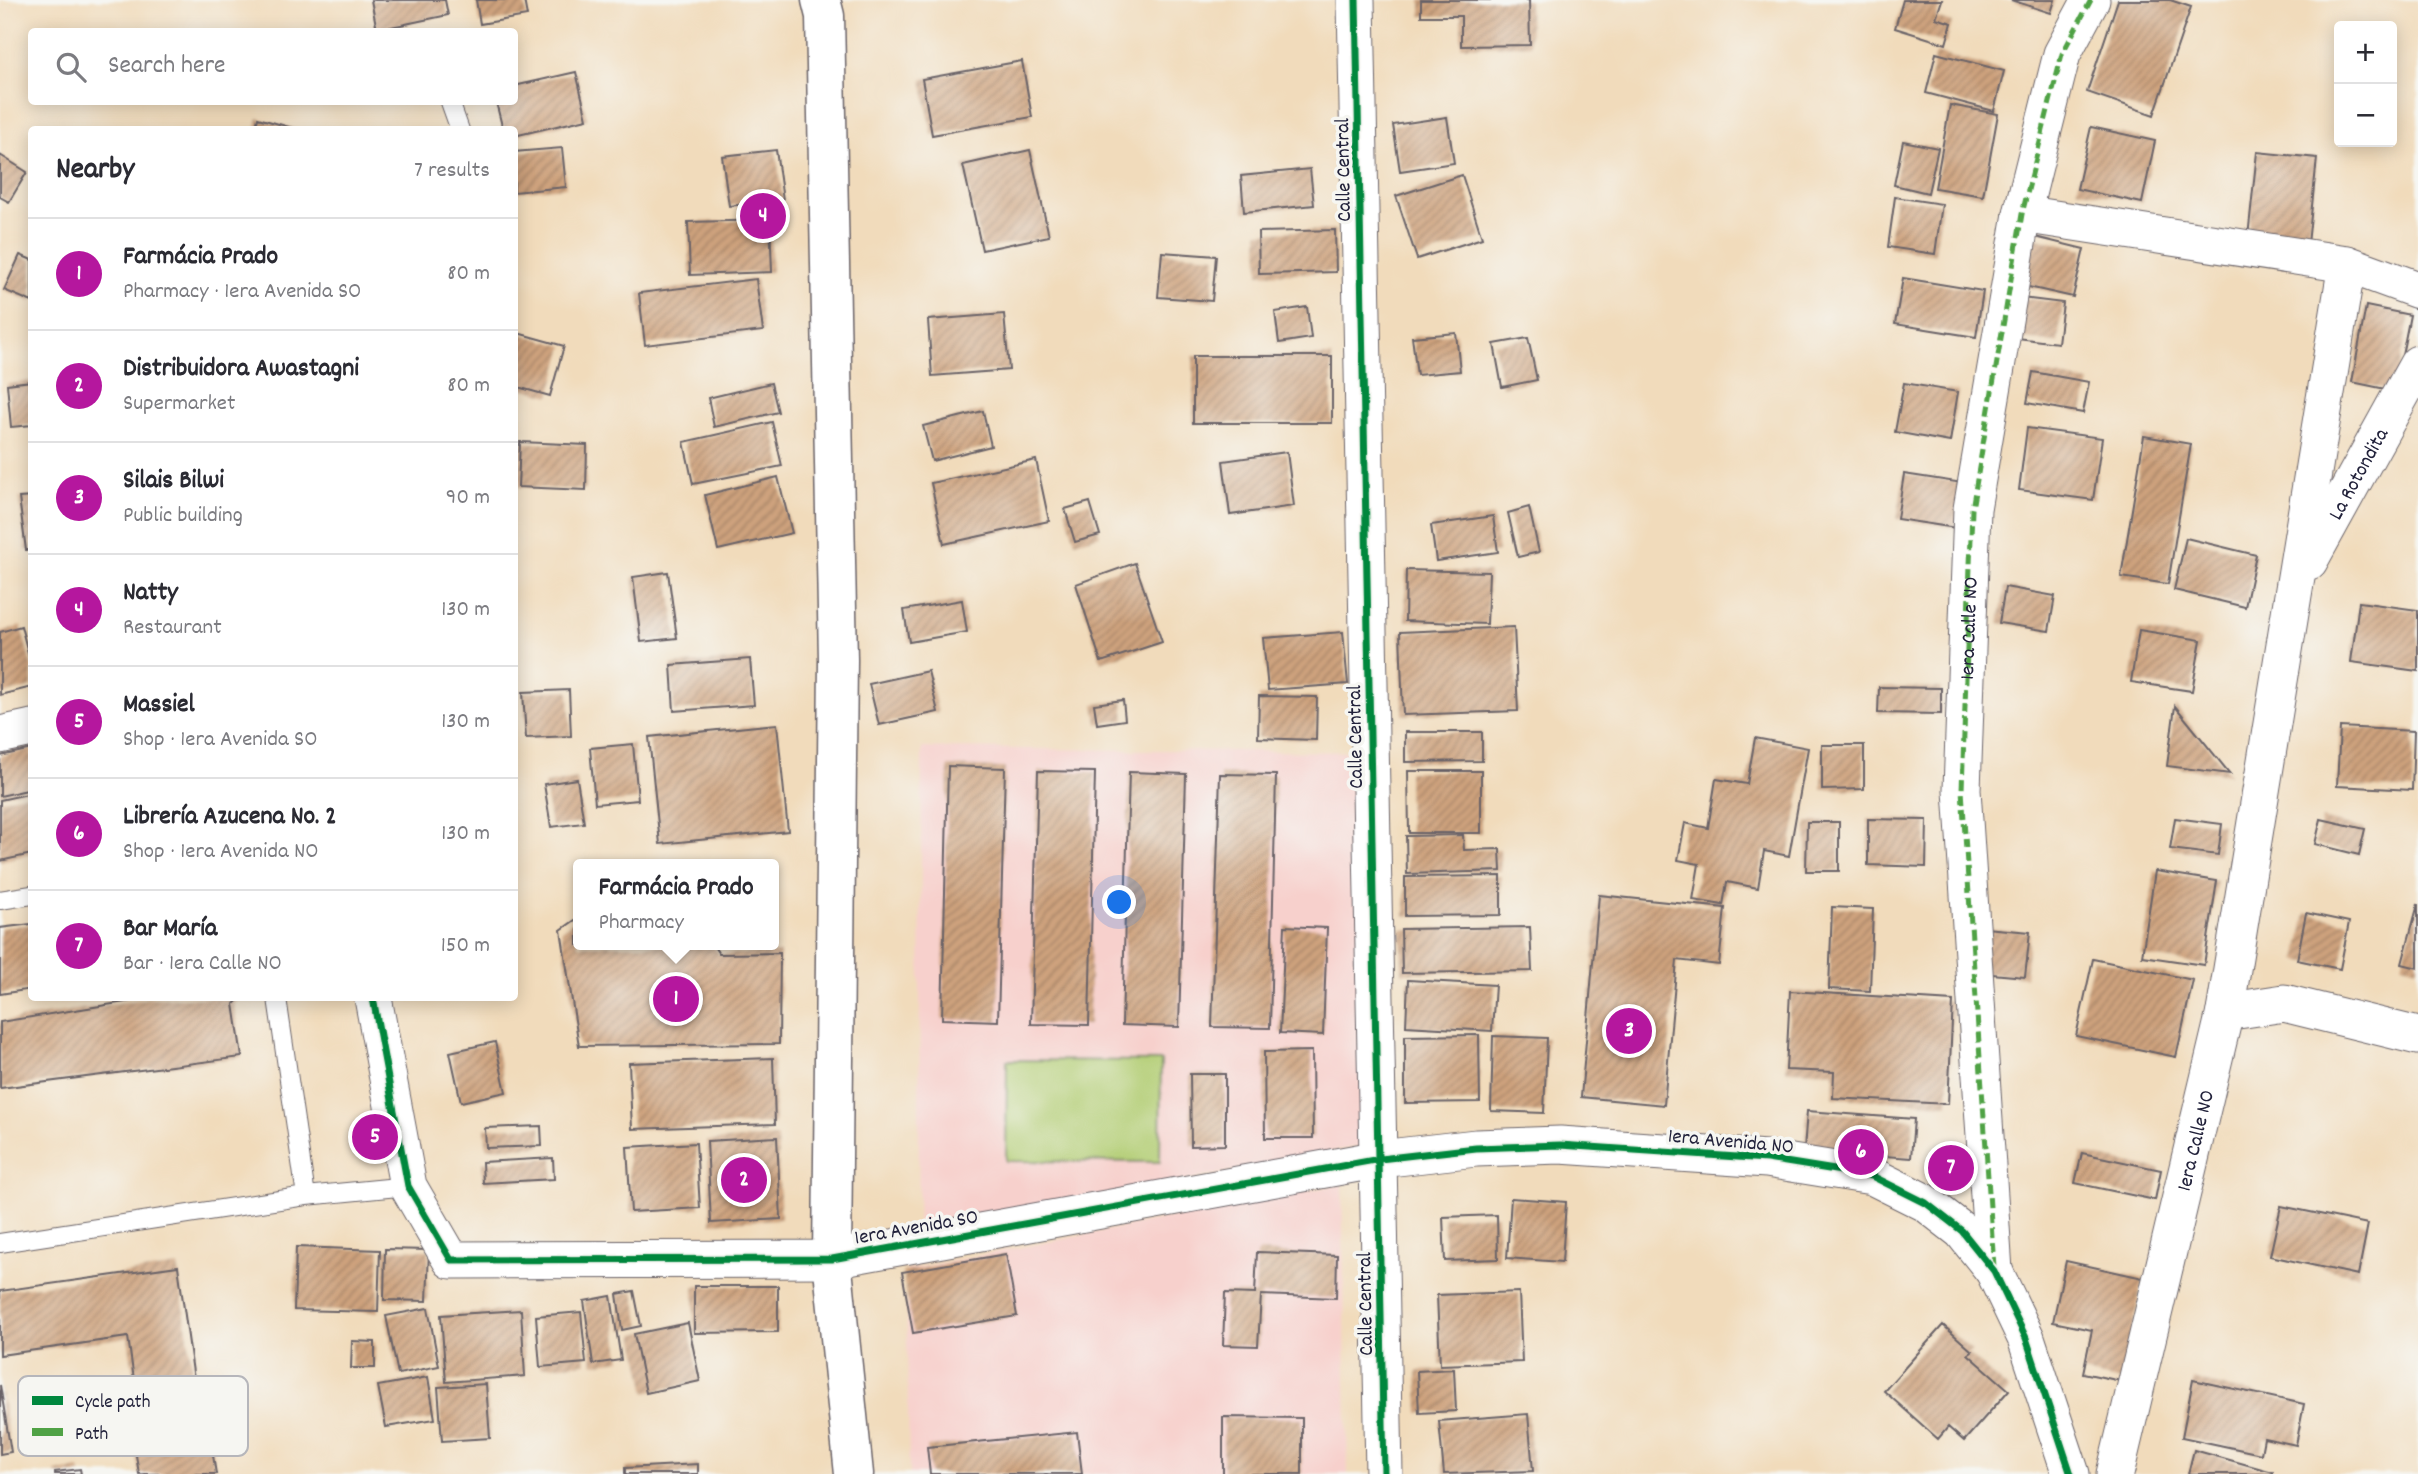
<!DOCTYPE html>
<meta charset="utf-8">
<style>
:root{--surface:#fff;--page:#f2f2f3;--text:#2b2b33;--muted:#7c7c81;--line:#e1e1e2;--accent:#b5179e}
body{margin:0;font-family:Dekko,sans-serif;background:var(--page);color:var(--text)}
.controls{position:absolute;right:21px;top:21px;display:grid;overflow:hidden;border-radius:7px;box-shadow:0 4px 18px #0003}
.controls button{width:63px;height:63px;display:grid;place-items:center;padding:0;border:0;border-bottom:2px solid var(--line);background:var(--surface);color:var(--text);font:35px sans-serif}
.you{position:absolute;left:1120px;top:903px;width:24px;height:24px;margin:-18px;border:5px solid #fff;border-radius:50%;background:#1a73e8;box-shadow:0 0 0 10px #1a73e833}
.badge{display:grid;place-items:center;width:46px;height:46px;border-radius:50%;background:var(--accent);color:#fff;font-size:23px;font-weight:700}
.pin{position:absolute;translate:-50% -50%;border:4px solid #fff;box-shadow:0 2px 7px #0006}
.popup{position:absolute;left:573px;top:859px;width:206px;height:91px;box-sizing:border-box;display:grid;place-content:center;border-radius:7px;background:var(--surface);filter:drop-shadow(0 2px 5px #0005);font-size:23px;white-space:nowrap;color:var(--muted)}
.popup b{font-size:26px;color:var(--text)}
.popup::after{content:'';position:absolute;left:50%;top:100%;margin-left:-14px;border:14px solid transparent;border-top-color:var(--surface)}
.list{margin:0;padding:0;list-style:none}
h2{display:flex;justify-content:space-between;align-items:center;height:91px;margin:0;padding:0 28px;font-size:30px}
h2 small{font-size:23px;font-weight:400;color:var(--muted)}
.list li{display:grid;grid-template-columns:46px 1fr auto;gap:21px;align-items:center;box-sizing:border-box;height:112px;padding:0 28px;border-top:2px solid var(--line)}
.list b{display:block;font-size:26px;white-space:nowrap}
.list p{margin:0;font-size:23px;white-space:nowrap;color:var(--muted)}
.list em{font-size:23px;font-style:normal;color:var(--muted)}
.icon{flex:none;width:38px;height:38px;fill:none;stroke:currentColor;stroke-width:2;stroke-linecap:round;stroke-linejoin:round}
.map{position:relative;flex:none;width:2418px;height:1474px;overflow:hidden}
.search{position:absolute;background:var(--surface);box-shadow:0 4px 18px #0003;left:28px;top:28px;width:490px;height:77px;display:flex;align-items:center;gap:18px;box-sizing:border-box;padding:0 24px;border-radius:7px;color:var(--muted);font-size:26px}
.panel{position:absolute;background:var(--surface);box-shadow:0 4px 18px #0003;left:28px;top:126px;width:490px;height:875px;border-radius:7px}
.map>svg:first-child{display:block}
.built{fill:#f7d0cc}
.green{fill:#b2cd73;stroke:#6a7857;stroke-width:2}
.building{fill:url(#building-hatch)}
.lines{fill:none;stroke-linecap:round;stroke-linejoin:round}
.lane-casing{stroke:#6a6368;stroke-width:20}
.street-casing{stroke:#6a6368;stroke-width:39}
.secondary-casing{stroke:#6a6368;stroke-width:41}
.lane{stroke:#fff;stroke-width:18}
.street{stroke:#fff;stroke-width:37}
.secondary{stroke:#fff;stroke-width:38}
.quiet{stroke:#50a245;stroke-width:5;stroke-dasharray:10 5;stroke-linecap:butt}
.cycleway-casing{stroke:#f6f6f2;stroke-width:11}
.cycleway{stroke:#00873e;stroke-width:7}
.labels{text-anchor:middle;stroke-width:7;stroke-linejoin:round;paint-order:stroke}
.street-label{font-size:21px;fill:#22223b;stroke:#f6f6f2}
.key{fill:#f6f6f2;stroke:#b6b6bb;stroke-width:2}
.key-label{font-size:19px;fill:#22223b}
</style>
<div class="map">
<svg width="2418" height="1474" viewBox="0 0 2418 1474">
<defs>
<pattern id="building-hatch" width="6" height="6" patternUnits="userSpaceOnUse" patternTransform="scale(1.75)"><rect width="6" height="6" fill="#cea27d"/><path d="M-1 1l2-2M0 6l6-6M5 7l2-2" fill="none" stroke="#a78468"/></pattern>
</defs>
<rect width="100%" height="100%" fill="#f6f6f2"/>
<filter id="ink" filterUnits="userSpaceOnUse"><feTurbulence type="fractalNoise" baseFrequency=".0143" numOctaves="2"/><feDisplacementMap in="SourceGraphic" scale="14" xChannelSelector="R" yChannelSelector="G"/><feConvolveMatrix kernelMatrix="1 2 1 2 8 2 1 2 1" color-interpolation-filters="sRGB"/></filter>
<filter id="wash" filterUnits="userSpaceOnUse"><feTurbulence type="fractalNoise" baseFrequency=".00686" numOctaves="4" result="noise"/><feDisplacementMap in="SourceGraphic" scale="28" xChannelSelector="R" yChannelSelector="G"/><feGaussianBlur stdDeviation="1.57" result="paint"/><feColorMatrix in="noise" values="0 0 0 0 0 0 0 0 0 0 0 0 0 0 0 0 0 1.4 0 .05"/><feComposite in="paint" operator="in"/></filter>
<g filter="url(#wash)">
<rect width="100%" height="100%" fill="#f1dbbb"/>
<path class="built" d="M922,748L1363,752L1365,1145L918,1234Z
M1342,1184L1348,1474H909L906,1270Z"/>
<path class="green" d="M1007,1060L1161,1061L1160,1162L1006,1161Z"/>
<g id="blocks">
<path class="building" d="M371,0H445L448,15L377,30Z
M476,0H524L527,16L480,24Z
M1421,0H1529L1530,45L1461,46V16H1421Z
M1903,0H1942L1936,18L1952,23L1946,44L1895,28Z
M2011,0H2055L2051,13Z
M2118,0H2170L2191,7L2154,115L2087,92Z
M1936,53L2004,71L1994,111L1926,93Z
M1022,61L1032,117L932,135L922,79Z
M576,72L587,119L514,136V130H503L496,102H514V86Z
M1950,105L1998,114L1983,196L1935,188Z
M1447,117L1454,163L1400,171L1393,125Z
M258,118L296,129V130H255Z
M2091,127L2155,141L2142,203L2077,189Z
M1903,141L1938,148L1928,193L1894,185Z
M562,148L566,187L514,192V152Z
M776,150L783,200L729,206L722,156Z
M1030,150L1049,236L982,250L963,165Z
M2257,152L2317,158L2308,244L2248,237Z
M0,155L27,172L9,202L0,197Z
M1310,169L1314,205L1244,212L1241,176Z
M1462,175L1482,238L1417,259L1396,196Z
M1895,197L1942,204L1935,254L1888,247Z
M770,220L772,272L690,275L688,222Z
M1335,230L1336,272L1259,274L1258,232Z
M2035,237L2084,249L2073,297L2024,286Z
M1162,252L1216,256L1212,301L1158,297Z
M20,255L32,260V302L4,290Z
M1903,278L1983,291L1976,337L1895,324Z
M756,279L763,331L645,345L639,293Z
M2021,298L2063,303L2058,343L2016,338Z
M2366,306L2410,315L2395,391L2352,382Z
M1307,307L1311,338L1279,343L1275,312Z
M1004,314L1009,370L932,376L928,320Z
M514,332L564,346L550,396L514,386Z
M1456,333L1460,371L1417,375L1412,337Z
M1528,338L1537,380L1502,387L1494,344Z
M1193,356H1332V423H1193Z
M2033,372L2089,382L2083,413L2027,403Z
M32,381V425L11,427L7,384Z
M771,383L778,412L714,427L708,398Z
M1904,383L1958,392L1950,442L1895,432Z
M983,411L991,446L932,461L923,426Z
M772,422L782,466L693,484L684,442Z
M2027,428L2102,438L2093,500L2019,490Z
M2144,436L2191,444L2168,584L2121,577Z
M520,442L587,445L586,490L518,487Z
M1287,452L1294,506L1230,515L1223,461Z
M1036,460L1049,521L944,544L931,483Z
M1904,474L1963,483L1956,528L1897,519Z
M778,477L792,533L718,550L705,495Z
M32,497V550H26L19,498Z
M1090,502L1100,535L1075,542L1065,509Z
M1529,507L1539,552L1518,557L1508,513Z
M1493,516L1498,552L1436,561L1431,525Z
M2186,538L2256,555L2245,607L2174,590Z
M1135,563L1162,642L1101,662L1076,584Z
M1406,570L1489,572L1487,624L1405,621Z
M668,572L677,638L641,642L633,577Z
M2005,587L2055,596L2049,631L1999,623Z
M962,600L967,632L909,642L904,610Z
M2359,602L2418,610V671L2351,662Z
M21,626L32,668V687L0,695V632Z
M1514,627L1518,711L1403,715L1400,632Z
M2139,630L2201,640L2192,691L2131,682Z
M1343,632L1348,684L1268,690L1263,638Z
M750,659L754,705L674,711L671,665Z
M928,671L938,712L879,725L869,684Z
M1879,687L1941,688V714L1878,713Z
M569,690L571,736L526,738L523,692Z
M1259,696L1317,697L1316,740L1258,738Z
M1123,700L1125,720L1097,724L1094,704Z
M2175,706L2230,774L2167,766Z
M777,724L788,831L660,844L649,737Z
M2340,727L2414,731L2412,790L2337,786Z
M1405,732H1482V761L1405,762Z
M1755,738L1808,748L1789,856L1764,851L1758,888L1727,882L1723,905L1693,900L1699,864L1678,860L1685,823L1708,828L1716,779L1747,784Z
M633,744L638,800L595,804L590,748Z
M1822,745H1864V789L1822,790Z
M32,749V789L0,796V756Z
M948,766L1005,768L998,1021L942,1019Z
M1038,771L1095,772L1089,1025L1031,1024Z
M1408,771H1481V833H1409Z
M1129,772L1186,774L1179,1027L1122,1025Z
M1220,774L1276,775L1270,1028L1212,1027Z
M577,779L584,823L551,827L544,784Z
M32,793V854L0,861V800Z
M2175,818L2222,824L2218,855L2170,849Z
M1868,819L1927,820L1926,867L1868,865Z
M2321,819L2365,829L2359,855L2315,844Z
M1807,822H1839V871H1806Z
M1463,835L1464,850L1500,849L1501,871L1407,874L1406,836Z
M2155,871L2217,881L2204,965L2142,956Z
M1501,876V915L1405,916V877Z
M1599,895L1725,908L1719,965L1677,960L1664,1105L1581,1097Z
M2418,904V968L2402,964Z
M1832,907L1873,909L1870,991L1829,989Z
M2306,913L2349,922L2340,969L2297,960Z
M578,918V945H713L719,954L780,953L779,1044L579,1046L561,930Z
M32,924V989L0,994V928Z
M1285,926L1327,928L1323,1035L1280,1033Z
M1530,927L1532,971L1402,973L1401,929Z
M1985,928L2030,932L2025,977L1981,973Z
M2093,959L2193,980L2176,1057L2076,1036Z
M1408,980L1495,985L1492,1031L1406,1026Z
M1790,991L1953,1001L1948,1104L1833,1098L1834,1072L1786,1070Z
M150,998H240L234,1004L242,1057L0,1088V1022Z
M1479,1035L1480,1102L1405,1103V1036Z
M1493,1036L1547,1038L1544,1113L1491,1111Z
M495,1042L506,1092L461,1102L450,1052Z
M1312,1051L1313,1138H1265L1264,1052Z
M773,1058L775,1124L632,1129L629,1063Z
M1190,1074H1225V1145L1191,1146Z
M1807,1111L1914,1119L1911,1158L1804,1150Z
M541,1126L542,1146L486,1148L485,1128Z
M777,1137L781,1219L711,1223L707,1141Z
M696,1143L700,1208L631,1212L627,1147Z
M2082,1153L2161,1170L2155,1200L2075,1183Z
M553,1158L554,1179L483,1183L482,1162Z
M1511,1198L1566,1202L1562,1262L1507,1258Z
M2281,1206L2368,1224L2358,1275L2270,1256Z
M1497,1215L1498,1259L1445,1261L1443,1217Z
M296,1247L380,1250L378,1312L294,1310Z
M385,1249L429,1250L427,1301L384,1300Z
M1257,1252L1337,1255L1336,1298L1261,1295L1258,1346L1223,1345L1225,1293L1255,1294Z
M1006,1254L1017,1316L913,1333L902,1272Z
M2066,1261L2143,1278L2121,1381L2083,1373L2092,1330L2053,1322Z
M178,1266L200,1422L141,1430L128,1337L0,1355V1291Z
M694,1286H778V1332L694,1333Z
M634,1291L641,1326L622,1330L617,1294Z
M1519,1292L1522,1362L1440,1365L1437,1295Z
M611,1296L621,1360L593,1364L584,1301Z
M428,1308L439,1366L398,1374L386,1316Z
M521,1310L525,1376L446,1382L441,1315Z
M581,1312L586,1363L540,1367L536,1316Z
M688,1323L700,1381L646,1393L634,1334Z
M1943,1325L1972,1351L1968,1354L2009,1390L1964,1441L1948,1427L1938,1439L1884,1391Z
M352,1341L375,1342V1368H351Z
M1454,1369L1456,1411L1419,1413L1417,1371Z
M428,1377L435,1419L386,1427L378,1386Z
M2193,1380L2304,1404L2296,1445L2264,1438L2261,1454L2182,1437Z
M486,1384L490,1438L442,1441L438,1387Z
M0,1385L11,1452L0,1454Z
M1528,1414L1533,1471L1444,1474L1439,1421Z
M1223,1417L1302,1418V1474H1223Z
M1077,1432L1082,1474H930L927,1447Z
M210,1437L216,1474H139L135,1449Z
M2194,1450L2273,1472V1474H2188Z
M698,1464V1474H625V1468Z
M80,1469L81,1474H55V1472Z"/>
</g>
</g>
<g filter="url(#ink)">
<use href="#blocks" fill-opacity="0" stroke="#6a6368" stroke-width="2"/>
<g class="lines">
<g class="lane-casing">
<path id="lane" d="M450,102L460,130
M0,900L32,895
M306,1196L408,1186
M0,1243L306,1196L277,998"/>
</g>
<g class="street-casing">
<g id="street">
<path d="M1356,0L1384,1474"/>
<path d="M2022,214L2347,264L2418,290"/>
<path id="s1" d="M2309,561L2418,364"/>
<path d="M0,735L32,728"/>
<path d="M373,998L408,1186L451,1260L832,1259L1380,1159L1476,1148L1560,1145L1767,1159L1872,1176L1926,1203L1962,1231L1994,1271L2026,1338L2071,1474"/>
<path d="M2225,1012L2284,1003L2418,1036"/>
<path d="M1994,1271L1962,790L1972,509L2022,214L2062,54L2091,0"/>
<path id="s2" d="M2115,1474L2225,1012L2347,264"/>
</g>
</g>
<g class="secondary-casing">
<path id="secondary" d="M821,0L825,16L838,660L832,1259L854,1474"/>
</g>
<use href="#lane" class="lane"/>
<use href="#street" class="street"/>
<use href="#secondary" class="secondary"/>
<path class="quiet" id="s3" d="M1994,1267L1962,790L1972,509L2022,214L2062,54L2091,0"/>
<g class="cycleway-casing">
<path id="cycleway" d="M1356,0L1384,1474
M373,998L408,1186L451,1260L832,1259L1380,1159L1476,1148L1560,1145L1767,1159L1872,1176L1926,1203L1962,1231L1994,1271L2026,1338L2071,1474"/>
</g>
<use href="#cycleway" class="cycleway"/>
</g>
</g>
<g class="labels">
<g class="street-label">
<text transform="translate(1342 170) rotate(-91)" y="7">Calle Central</text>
<text dy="7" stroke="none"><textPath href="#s1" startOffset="100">La Rotondita</textPath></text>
<text dy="7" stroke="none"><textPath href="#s3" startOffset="640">1era Calle NO</textPath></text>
<text transform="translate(1354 737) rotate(-91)" y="7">Calle Central</text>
<text transform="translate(1731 1140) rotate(5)" y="7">1era Avenida NO</text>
<text dy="7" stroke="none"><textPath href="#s2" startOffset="343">1era Calle NO</textPath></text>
<text transform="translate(916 1226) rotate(-10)" y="7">1era Avenida SO</text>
<text transform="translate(1364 1304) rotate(-91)" y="7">Calle Central</text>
</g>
</g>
<rect x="18" y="1376" width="230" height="80" rx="10" class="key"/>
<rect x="32" y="1396" width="31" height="9" fill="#00873e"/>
<rect x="32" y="1428" width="31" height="8" fill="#50a245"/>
<g class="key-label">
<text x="75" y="1407">Cycle path</text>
<text x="75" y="1439">Path</text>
</g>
</svg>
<div class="controls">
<button>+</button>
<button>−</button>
</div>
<div class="you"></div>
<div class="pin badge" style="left:676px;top:999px">1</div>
<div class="popup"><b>Farmácia Prado</b>Pharmacy</div>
<div class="pin badge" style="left:744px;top:1180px">2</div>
<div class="pin badge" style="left:1629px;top:1031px">3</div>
<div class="pin badge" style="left:763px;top:216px">4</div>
<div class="pin badge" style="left:375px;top:1137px">5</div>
<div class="pin badge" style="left:1861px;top:1152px">6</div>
<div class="pin badge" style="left:1951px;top:1168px">7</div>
<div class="search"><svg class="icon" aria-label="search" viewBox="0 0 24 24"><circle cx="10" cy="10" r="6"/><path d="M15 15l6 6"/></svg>Search here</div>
<section class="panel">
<h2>Nearby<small>7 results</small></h2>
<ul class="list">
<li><span class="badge">1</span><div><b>Farmácia Prado</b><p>Pharmacy · 1era Avenida SO</p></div><em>80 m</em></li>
<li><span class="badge">2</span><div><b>Distribuidora Awastagni</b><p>Supermarket</p></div><em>80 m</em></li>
<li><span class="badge">3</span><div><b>Silais Bilwi</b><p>Public building</p></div><em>90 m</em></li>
<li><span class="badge">4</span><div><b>Natty</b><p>Restaurant</p></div><em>130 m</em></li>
<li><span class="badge">5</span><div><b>Massiel</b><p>Shop · 1era Avenida SO</p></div><em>130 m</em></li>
<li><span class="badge">6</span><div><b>Librería Azucena No. 2</b><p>Shop · 1era Avenida NO</p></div><em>130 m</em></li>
<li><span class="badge">7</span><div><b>Bar María</b><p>Bar · 1era Calle NO</p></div><em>150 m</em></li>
</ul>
</section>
</div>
